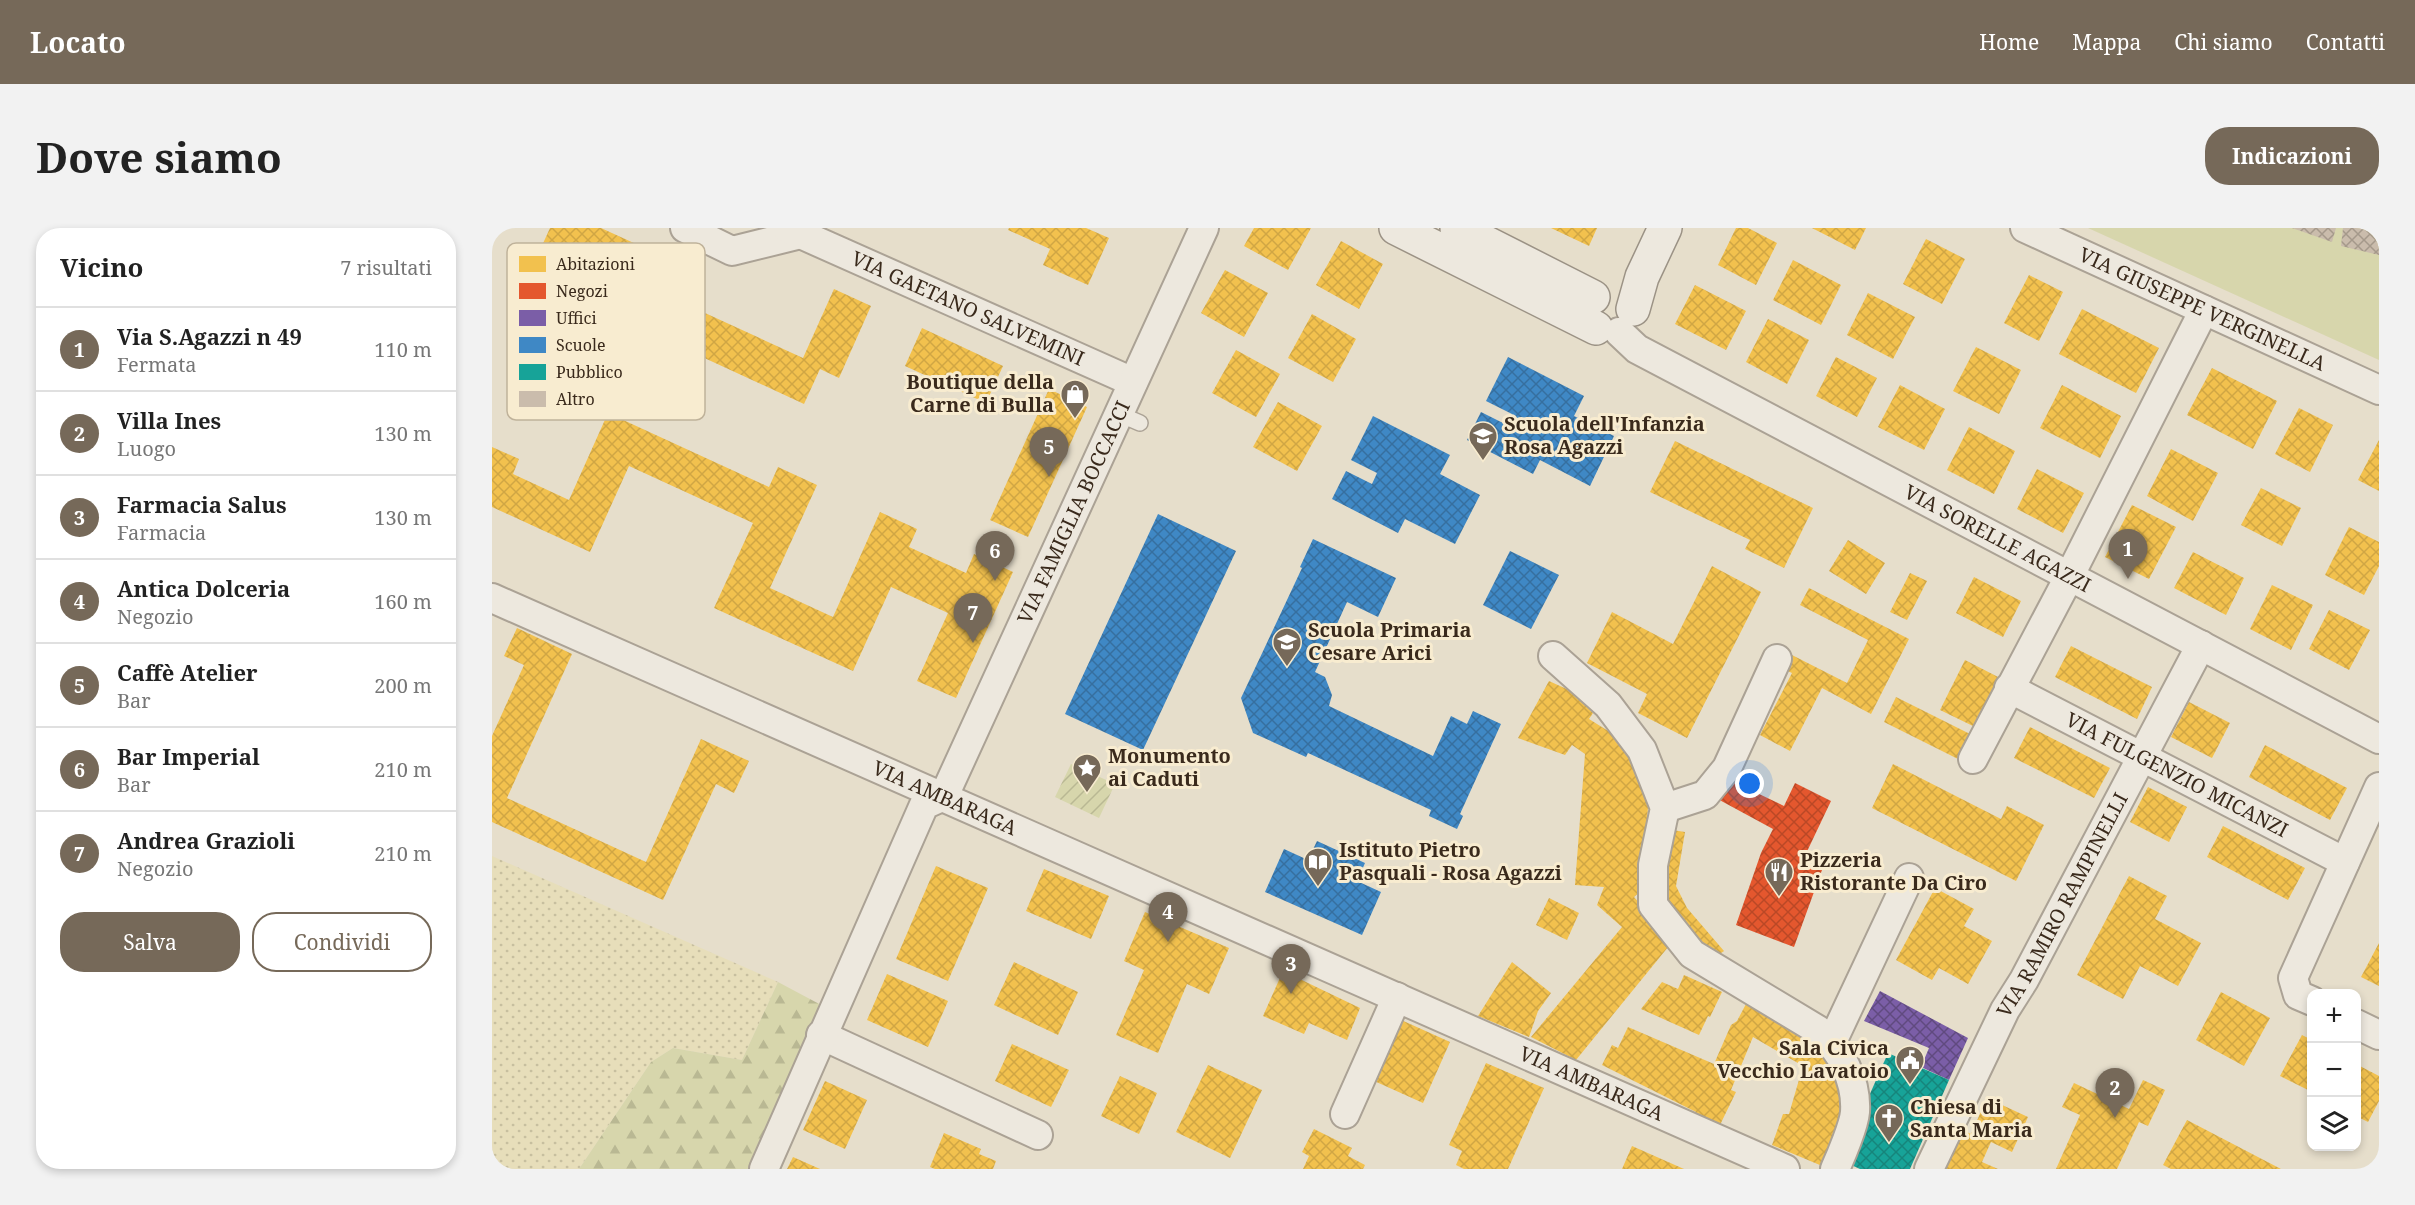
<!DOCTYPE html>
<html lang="it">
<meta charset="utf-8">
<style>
:root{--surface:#fff;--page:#f2f2f2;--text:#222;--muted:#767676;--line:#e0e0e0;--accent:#766959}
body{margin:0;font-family:"Noto Serif",serif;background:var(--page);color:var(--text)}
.controls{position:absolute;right:18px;bottom:18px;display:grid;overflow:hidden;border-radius:12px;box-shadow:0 3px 9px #0003}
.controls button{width:54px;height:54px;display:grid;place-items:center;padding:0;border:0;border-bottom:2px solid var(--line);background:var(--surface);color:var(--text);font:30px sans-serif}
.you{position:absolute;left:1258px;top:556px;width:21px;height:21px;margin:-15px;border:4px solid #fff;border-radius:50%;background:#1a73e8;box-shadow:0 0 0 9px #1a73e833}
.badge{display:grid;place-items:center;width:39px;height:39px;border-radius:50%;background:var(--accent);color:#fff;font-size:20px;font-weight:700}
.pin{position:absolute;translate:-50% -50px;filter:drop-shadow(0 2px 3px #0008)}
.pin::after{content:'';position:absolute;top:32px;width:21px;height:18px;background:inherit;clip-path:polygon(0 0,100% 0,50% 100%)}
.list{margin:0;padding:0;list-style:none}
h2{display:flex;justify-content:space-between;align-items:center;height:78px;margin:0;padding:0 24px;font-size:26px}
h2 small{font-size:20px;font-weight:400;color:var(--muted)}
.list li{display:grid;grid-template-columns:39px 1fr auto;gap:18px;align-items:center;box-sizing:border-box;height:84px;padding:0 24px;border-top:2px solid var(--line)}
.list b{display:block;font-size:22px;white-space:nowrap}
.list p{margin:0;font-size:20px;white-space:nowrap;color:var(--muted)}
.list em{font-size:20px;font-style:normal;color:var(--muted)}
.actions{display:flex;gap:12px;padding:18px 24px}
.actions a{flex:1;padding:14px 0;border:2px solid var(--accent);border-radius:24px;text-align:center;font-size:21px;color:var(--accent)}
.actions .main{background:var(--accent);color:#fff}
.icon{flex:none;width:33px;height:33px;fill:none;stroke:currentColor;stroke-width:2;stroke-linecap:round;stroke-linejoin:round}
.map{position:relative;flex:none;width:1887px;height:941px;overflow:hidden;border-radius:24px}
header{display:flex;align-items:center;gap:36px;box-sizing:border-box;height:84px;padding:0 30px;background:var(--accent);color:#fff}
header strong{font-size:28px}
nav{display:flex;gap:33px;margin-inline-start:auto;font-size:21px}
.intro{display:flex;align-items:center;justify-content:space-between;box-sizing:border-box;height:144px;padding:0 36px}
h1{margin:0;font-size:42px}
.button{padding:15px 27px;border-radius:24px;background:var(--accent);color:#fff;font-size:21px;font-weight:700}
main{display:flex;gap:36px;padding:0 36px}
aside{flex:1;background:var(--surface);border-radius:24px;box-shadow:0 3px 9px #0003}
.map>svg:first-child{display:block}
.farmland{fill:url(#farmland-dots)}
.grass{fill:#d7d6ac}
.forest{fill:url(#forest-firs)}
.garden{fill:url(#garden-furrows)}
.homes{fill:url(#homes-cross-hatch)}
.shops{fill:url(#shops-cross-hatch)}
.offices{fill:url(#offices-cross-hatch)}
.schools{fill:url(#schools-cross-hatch)}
.public{fill:url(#public-cross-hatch)}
.building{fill:url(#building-cross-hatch)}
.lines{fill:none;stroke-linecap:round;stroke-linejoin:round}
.lane-casing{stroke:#aba295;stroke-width:18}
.street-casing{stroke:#aba295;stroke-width:32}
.secondary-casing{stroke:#9b9285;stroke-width:36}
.lane{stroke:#ede8de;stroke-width:15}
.street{stroke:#ede8de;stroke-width:28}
.secondary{stroke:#ede8de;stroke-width:33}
.labels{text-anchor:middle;stroke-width:6;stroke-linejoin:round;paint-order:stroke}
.street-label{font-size:20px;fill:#3a2a1c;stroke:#f8ecd0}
.poi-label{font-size:20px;font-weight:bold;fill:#3a2a1c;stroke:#f8ecd0;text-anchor:start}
.key{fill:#f8ecd0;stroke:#bfb29a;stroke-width:1.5}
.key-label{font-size:16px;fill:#3a2a1c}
</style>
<header>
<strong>Locato</strong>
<nav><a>Home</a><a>Mappa</a><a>Chi siamo</a><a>Contatti</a></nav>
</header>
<div class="intro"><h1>Dove siamo</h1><a class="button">Indicazioni</a></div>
<main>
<aside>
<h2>Vicino<small>7 risultati</small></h2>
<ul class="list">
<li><span class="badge">1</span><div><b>Via S.Agazzi n 49</b><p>Fermata</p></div><em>110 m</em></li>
<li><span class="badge">2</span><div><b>Villa Ines</b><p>Luogo</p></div><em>130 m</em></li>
<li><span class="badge">3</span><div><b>Farmacia Salus</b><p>Farmacia</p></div><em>130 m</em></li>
<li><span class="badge">4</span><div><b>Antica Dolceria</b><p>Negozio</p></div><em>160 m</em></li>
<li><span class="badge">5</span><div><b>Caffè Atelier</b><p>Bar</p></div><em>200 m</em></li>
<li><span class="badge">6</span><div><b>Bar Imperial</b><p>Bar</p></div><em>210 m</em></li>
<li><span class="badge">7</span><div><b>Andrea Grazioli</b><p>Negozio</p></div><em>210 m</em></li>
</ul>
<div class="actions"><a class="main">Salva</a><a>Condividi</a></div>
</aside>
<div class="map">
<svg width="1887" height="941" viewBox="0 0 1887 941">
<defs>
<pattern id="farmland-dots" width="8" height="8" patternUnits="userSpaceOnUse" patternTransform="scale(1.5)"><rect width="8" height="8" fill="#e7deba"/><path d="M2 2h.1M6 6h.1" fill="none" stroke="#c7bf9f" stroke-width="1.8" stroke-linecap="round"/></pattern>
<pattern id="forest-firs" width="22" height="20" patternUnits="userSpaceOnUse" patternTransform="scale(1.5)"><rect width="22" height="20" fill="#d7d6ac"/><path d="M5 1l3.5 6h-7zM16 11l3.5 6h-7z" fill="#b9b893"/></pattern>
<pattern id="garden-furrows" width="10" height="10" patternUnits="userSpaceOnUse" patternTransform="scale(1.5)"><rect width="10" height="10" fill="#d7d6ac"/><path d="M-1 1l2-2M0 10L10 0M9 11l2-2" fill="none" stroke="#b9b893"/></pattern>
<pattern id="homes-cross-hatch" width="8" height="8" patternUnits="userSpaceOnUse" patternTransform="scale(1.5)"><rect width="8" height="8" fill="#f2c14e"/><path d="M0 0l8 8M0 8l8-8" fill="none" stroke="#d0a644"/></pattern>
<pattern id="shops-cross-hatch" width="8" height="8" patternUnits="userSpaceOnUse" patternTransform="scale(1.5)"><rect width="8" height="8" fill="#e4572e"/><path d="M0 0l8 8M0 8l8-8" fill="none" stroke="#ba4826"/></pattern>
<pattern id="offices-cross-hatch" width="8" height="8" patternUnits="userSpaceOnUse" patternTransform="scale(1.5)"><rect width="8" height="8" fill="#7b5ea7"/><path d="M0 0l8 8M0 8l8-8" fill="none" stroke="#604a7f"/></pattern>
<pattern id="schools-cross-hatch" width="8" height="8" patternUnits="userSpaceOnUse" patternTransform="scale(1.5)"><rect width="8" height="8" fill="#3f88c5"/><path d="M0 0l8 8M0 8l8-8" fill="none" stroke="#366f9f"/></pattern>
<pattern id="public-cross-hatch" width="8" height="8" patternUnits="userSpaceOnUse" patternTransform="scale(1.5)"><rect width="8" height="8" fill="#17a398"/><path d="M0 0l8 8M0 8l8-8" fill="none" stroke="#16857b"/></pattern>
<pattern id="building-cross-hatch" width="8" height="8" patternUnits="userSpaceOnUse" patternTransform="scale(1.5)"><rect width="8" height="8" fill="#cabcac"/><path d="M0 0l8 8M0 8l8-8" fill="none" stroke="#a5998b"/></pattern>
</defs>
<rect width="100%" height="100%" fill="#e6decb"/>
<path class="farmland" d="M0,628L286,754L250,832L181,820L159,834L87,941H13L0,935Z"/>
<path class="grass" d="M1596,0H1887V132Z"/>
<path class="forest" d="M286,754L331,778L258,941H87L159,834L181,820L250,832Z"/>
<path class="garden" d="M579,536L623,556L607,590L563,569Z"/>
<path class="homes" d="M58,0H109L203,43L189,74L311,130L342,61L379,78L347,150L328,141L312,176L169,110L182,82L48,22Z
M517,0H594L617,10L596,57L551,37L558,21L516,2Z
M762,0H819L796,42L752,18Z
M1059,0H1105L1097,18Z
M1244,0H1256L1285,15L1264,57L1226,37Z
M1320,0H1374L1363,22Z
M1434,11L1473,31L1450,76L1411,56Z
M849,13L891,36L867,81L824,57Z
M1301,32L1349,57L1329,97L1281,72Z
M733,42L776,65L752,109L709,85Z
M1537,47L1571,64L1547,113L1512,95Z
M1203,57L1254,83L1234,122L1183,96Z
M1376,65L1423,89L1401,131L1355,107Z
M1590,81L1667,120L1644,165L1567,126Z
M820,86L864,111L841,154L796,130Z
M1276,91L1317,112L1295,156L1254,134Z
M430,100L511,138L494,175L413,138Z
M1484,119L1529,142L1507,186L1461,163Z
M744,122L788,146L764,189L720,165Z
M1344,129L1385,150L1365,189L1324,168Z
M1720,140L1785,173L1761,221L1695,187Z
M1408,157L1453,181L1432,222L1386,199Z
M1570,157L1629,188L1608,230L1548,200Z
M557,161L595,179L536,309L498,292Z
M786,174L830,198L805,243L761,219Z
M1807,180L1841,197L1818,244L1783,226Z
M116,185L277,259L286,239L325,257L278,360L341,389L388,284L425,301L417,319L474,345L482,326L521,344L464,470L425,453L456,385L399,359L361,443L222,380L261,295L137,238L98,324L0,279V219L27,231L21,246L77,272Z
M1477,199L1523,223L1502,266L1455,242Z
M1887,212V263L1866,252Z
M1183,213L1321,280L1292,340L1253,321L1258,312L1158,264Z
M1679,221L1726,245L1701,293L1655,268Z
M1545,241L1592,265L1571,305L1525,281Z
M1769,260L1809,280L1790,318L1749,297Z
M1640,277L1684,299L1657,351L1613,329Z
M1857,299L1887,314V338L1872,367L1833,347Z
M1356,312L1393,335L1374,366L1337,343Z
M1701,324L1752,350L1734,387L1682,360Z
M1220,338L1269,364L1195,510L1146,485L1155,466L1095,435L1120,384L1181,416Z
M1418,345L1435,353L1415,392L1398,384Z
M1482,349L1529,373L1511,409L1464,385Z
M1780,357L1821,377L1799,422L1758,401Z
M1317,360L1417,411L1379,486L1330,460L1298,523L1268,507L1300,445L1287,439L1294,424L1355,455L1376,412L1308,377Z
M1837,382L1878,402L1857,442L1817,421Z
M25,400L80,426L15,570L154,634L209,511L257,533L242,565L224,556L171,672L0,594V508L32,437L12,428Z
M1579,418L1660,459L1645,491L1563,449Z
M1473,432L1508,450L1483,499L1448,482Z
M1057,453L1079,463L1101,485L1097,491L1129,511L1146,542L1156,579L1150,662L1142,669L1181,713L1084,832L1039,809L1130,699L1105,677L1112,659L1083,657L1093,526L1080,517L1073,527L1026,510Z
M1404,469L1478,506L1466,531L1392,494Z
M1697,474L1738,495L1720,530L1679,509Z
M1538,499L1618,540L1602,570L1522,530Z
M1773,517L1855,560L1838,592L1757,549Z
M1401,536L1509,591L1515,578L1552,597L1524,653L1380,580Z
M1656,559L1695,579L1677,614L1638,594Z
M1731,598L1813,640L1796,672L1715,629Z
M1174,601L1193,604L1184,658L1195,680L1232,723L1220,731L1180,689L1165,656Z
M444,638L496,660L456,753L404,731Z
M552,641L617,668L599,711L534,683Z
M1637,648L1675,668L1663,691L1709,715L1686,758L1648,738L1631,771L1585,747Z
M1443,660L1482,681L1472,698L1500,713L1476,756L1447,740L1440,752L1404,732Z
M1057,670L1087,685L1075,712L1044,697Z
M653,684L737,720L717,766L695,756L666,825L624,807L652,742L632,733Z
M1887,715V758L1869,749Z
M522,734L586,764L566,807L502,777Z
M1020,734L1059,765L1046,783L1037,809L986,788Z
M791,743L868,780L855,812L817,795L812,806L771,788Z
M395,746L456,773L436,819L375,792Z
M1192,747L1230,764L1218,789L1216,788L1207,807L1149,781L1170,754L1186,761Z
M1729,764L1778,790L1752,838L1704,812Z
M1254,776L1331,823L1342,840L1349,872L1346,907L1335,940L1280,917L1291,886H1297L1311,838L1261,809L1239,862L1244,864L1227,899L1201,888L1204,884L1110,837L1120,817L1126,820L1136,799L1222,836L1239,797L1245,793Z
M907,791L958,814L931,875L880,852Z
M1810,807L1820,812V864L1788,848Z
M520,816L577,842L559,879L503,853Z
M994,835L1052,860L1016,941H972L964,937L970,923L957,917Z
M1864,836L1887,848V873L1876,894L1864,888Z
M716,837L770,862L738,930L684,904Z
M1391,847L1403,853L1397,867L1385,861Z
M628,848L665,865L647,906L609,888Z
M1651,852L1673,862L1656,898L1647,894L1625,941H1564L1588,887L1570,879L1582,855L1637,881Z
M333,853L375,872L353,921L311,902Z
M1495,870L1536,889L1520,924L1499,914L1490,934L1506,941H1452L1470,902L1479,906Z
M1695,892L1789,941H1679L1671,937Z
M822,901L860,920L856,928L873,937L871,941H811L817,928L810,924Z
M452,905L489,921L487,926L504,933L501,941H443L438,939Z
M1140,918L1192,941H1130Z
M301,929L328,941H295Z"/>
<path class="shops" d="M1240,553L1292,578L1303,555L1339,573L1310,634L1330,642L1302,719L1244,697L1269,625L1281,601L1222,569Z"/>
<path class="offices" d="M1388,763L1476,810L1457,852L1429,839L1437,820L1372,793Z"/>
<path class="schools" d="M1016,129L1092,168L1082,188L1122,208L1098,258L1048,232L1041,246L975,212L989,184L1015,197L1020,186L994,173Z
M881,188L958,227L948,246L988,267L963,316L913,291L906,305L840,271L854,243L880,256L885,245L859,232Z
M666,286L744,323L651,522L573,486Z
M821,311L904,350L886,389L855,374L823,444L833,449L840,467L837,478L941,528L959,488L975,496L981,483L1009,496L968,586L971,588L965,601L937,588L939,582L816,525L814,529L761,505L749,470L810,340L808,339Z
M1018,323L1067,347L1039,401L991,377Z
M825,613L873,635L865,653L889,664L870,707L773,664L792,621L816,632Z"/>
<path class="public" d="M1396,825L1457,852L1418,941H1368L1357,936L1366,893Z"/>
<path class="building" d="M1800,0H1844L1840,14Z
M1851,0H1887V27L1849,18Z"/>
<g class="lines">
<g class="lane-casing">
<path id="lane" d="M627,186L648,195"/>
</g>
<g class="street-casing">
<g id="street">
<path d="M193,0L240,23L309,6"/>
<path id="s1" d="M295,0L641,154"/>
<path id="s2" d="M1533,0L1887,162"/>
<path id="s3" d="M1127,104L1145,121L1887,511"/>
<path id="s4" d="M0,370L1293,941"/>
<path d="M1061,428L1116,477L1150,522L1173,580L1161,637V677L1200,726L1326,802C1349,822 1365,853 1363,884C1362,897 1349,928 1343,941"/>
<path id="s5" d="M1517,460L1853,634"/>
<path d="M1481,531L1577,349L1712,82"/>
<path id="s6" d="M452,568L712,0"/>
<path d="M1173,580L1213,567L1235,540L1285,431"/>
<path d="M1820,773L1806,767L1801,750L1887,559"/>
<path d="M1864,796L1887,807"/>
<path d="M329,807L546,907"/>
<path d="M1340,814L1417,650"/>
<path d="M853,886L905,769"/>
<path d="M272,941L432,577L452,568"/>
<path id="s7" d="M1437,941L1513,782L1532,752L1709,417"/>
</g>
</g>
<g class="secondary-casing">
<path id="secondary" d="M904,0L1104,100
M965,0L1101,69
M1141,81L1150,49L1173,0"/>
</g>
<use href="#lane" class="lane"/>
<use href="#street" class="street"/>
<use href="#secondary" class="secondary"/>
</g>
<defs>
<g id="shop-pin" transform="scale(1.5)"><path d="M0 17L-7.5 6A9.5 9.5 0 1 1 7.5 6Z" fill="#766959" stroke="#f8ecd0"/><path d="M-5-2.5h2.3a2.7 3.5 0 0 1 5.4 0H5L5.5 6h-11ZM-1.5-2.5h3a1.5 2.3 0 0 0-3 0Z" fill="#fff"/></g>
<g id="school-pin" transform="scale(1.5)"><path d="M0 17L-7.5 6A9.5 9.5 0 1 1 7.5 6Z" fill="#766959" stroke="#f8ecd0"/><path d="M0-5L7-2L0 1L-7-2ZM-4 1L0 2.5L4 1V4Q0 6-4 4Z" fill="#fff"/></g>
<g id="sight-pin" transform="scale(1.5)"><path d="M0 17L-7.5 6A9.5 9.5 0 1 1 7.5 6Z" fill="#766959" stroke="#f8ecd0"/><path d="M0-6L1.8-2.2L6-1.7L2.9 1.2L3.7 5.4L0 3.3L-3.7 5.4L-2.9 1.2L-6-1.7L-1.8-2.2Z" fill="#fff"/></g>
<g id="library-pin" transform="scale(1.5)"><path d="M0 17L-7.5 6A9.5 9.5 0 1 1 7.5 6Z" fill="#766959" stroke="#f8ecd0"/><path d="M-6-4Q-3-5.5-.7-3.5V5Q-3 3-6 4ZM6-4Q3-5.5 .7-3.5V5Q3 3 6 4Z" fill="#fff"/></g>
<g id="restaurant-pin" transform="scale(1.5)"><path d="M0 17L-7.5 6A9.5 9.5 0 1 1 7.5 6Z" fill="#766959" stroke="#f8ecd0"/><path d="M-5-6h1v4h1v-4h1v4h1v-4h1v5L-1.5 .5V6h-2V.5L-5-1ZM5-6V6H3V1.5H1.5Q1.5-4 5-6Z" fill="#fff"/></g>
<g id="civic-pin" transform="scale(1.5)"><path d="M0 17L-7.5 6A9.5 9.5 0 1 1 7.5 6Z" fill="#766959" stroke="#f8ecd0"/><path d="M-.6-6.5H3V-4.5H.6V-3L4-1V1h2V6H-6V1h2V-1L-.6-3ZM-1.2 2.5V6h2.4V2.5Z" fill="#fff"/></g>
<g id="church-pin" transform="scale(1.5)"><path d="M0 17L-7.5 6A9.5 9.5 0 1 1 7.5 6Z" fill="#766959" stroke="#f8ecd0"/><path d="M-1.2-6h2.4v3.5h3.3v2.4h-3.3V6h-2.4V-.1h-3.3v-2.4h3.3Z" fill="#fff"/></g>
</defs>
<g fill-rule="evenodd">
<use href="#shop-pin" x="583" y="166"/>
<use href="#school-pin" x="991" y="208"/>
<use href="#school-pin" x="795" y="414"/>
<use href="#sight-pin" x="595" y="540"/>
<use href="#library-pin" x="826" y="634"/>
<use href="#restaurant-pin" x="1287" y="644"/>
<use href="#civic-pin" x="1418" y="832"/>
<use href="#church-pin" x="1397" y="890"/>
</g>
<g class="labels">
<g class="street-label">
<text dy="7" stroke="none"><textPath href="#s1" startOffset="198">VIA GAETANO SALVEMINI</textPath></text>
<text dy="7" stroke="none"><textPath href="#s2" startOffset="195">VIA GIUSEPPE VERGINELLA</textPath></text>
<text dy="7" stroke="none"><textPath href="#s6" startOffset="312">VIA FAMIGLIA BOCCACCI</textPath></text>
<text dy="7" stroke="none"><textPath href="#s3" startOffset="432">VIA SORELLE AGAZZI</textPath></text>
<text dy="7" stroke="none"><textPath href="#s5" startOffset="189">VIA FULGENZIO MICANZI</textPath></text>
<text dy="7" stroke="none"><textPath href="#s4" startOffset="495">VIA AMBARAGA</textPath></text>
<text dy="7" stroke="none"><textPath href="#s7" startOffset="296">VIA RAMIRO RAMPINELLI</textPath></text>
<text dy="7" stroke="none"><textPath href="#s4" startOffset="1202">VIA AMBARAGA</textPath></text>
</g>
<g class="poi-label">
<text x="562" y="161" text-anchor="end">Boutique della<tspan x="562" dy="23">Carne di Bulla</tspan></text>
<text x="1012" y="203">Scuola dell'Infanzia<tspan x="1012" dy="23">Rosa Agazzi</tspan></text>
<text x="816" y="409">Scuola Primaria<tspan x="816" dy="23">Cesare Arici</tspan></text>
<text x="616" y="535">Monumento<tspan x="616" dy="23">ai Caduti</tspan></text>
<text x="847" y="629">Istituto Pietro<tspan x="847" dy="23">Pasquali - Rosa Agazzi</tspan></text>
<text x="1308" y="639">Pizzeria<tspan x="1308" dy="23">Ristorante Da Ciro</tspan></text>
<text x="1397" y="827" text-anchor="end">Sala Civica<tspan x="1397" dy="23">Vecchio Lavatoio</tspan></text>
<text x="1418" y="886">Chiesa di<tspan x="1418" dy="23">Santa Maria</tspan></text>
</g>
</g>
<rect x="15" y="15" width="198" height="177" rx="9" class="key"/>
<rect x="27" y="28" width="27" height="16" fill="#f2c14e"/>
<rect x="27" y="55" width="27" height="16" fill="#e4572e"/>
<rect x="27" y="82" width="27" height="16" fill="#7b5ea7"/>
<rect x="27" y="109" width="27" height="16" fill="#3f88c5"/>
<rect x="27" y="136" width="27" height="16" fill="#17a398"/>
<rect x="27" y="163" width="27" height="16" fill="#cabcac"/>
<g class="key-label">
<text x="64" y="42">Abitazioni</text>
<text x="64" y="69">Negozi</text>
<text x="64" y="96">Uffici</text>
<text x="64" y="123">Scuole</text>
<text x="64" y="150">Pubblico</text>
<text x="64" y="177">Altro</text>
</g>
</svg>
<div class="controls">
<button>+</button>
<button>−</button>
<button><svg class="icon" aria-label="layers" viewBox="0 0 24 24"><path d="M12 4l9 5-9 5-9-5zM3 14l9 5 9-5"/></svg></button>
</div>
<div class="you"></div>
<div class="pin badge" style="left:1636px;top:351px">1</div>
<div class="pin badge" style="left:1623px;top:890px">2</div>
<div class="pin badge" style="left:799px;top:766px">3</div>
<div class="pin badge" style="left:676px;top:714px">4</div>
<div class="pin badge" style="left:557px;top:249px">5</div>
<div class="pin badge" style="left:503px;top:353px">6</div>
<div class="pin badge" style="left:481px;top:415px">7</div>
</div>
</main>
